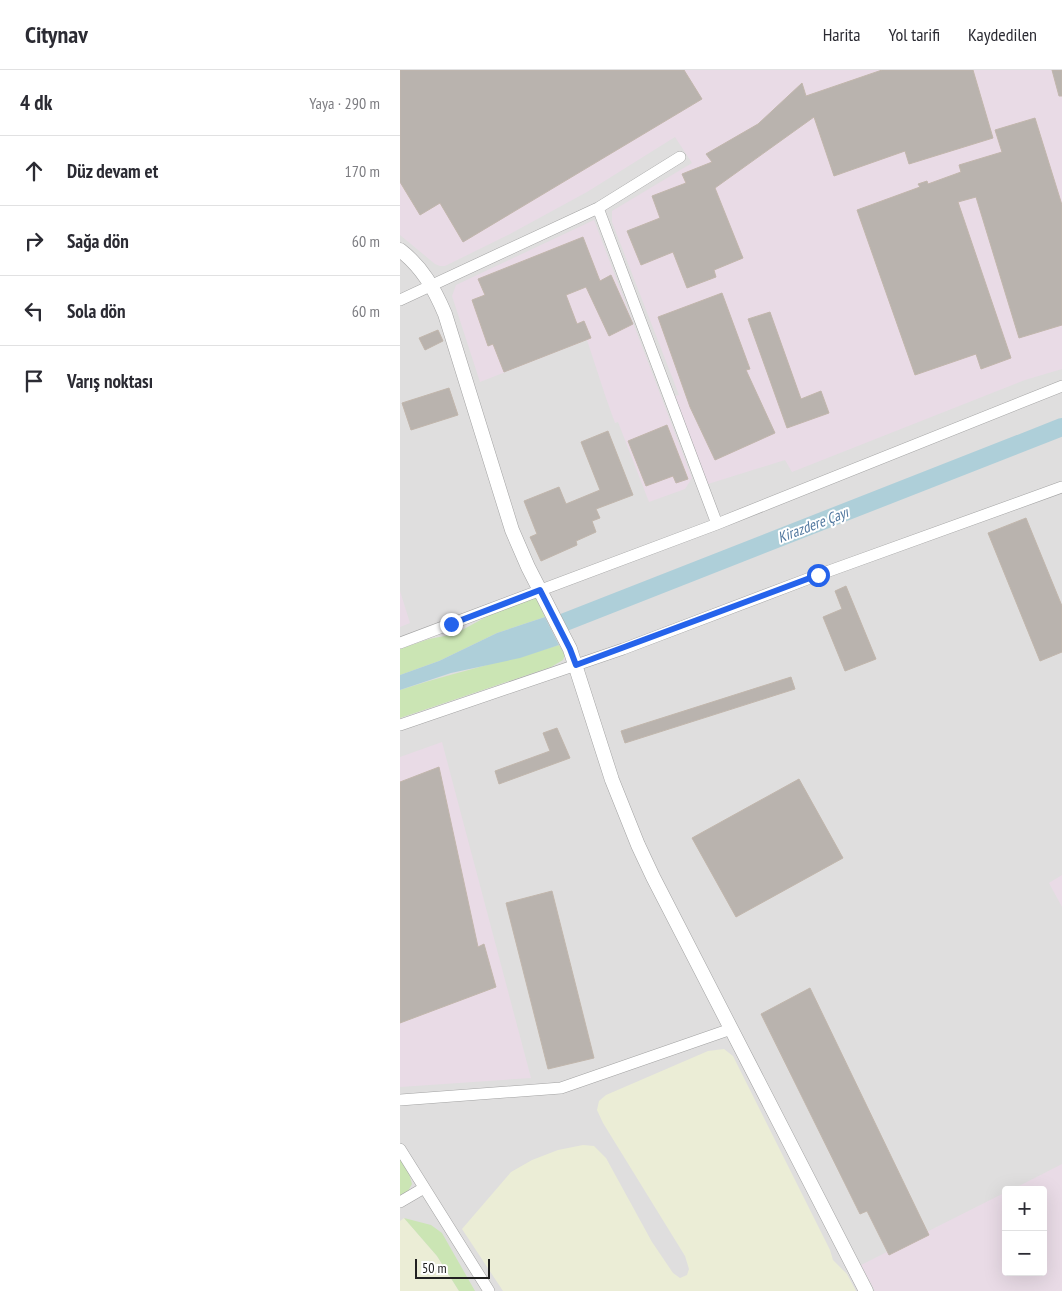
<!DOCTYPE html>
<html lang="tr">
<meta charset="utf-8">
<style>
:root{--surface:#fff;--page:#f7f7f7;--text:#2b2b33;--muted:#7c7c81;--line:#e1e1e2}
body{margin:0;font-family:"PT Sans Narrow",sans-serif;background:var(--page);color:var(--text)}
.controls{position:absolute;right:15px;bottom:15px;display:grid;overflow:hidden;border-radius:5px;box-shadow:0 5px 20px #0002}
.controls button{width:45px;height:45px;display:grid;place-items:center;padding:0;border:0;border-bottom:1px solid var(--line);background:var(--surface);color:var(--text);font:25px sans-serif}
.scale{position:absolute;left:15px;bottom:12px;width:75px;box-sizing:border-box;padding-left:5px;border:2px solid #212121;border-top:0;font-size:14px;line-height:18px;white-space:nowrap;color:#212121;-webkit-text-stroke:4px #fff;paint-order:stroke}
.stop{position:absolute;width:15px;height:15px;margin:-11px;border:4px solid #2563eb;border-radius:50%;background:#fff}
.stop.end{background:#2563eb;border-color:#fff;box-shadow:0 1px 5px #0008}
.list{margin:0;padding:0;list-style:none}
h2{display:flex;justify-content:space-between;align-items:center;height:65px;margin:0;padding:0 20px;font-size:21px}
h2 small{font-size:16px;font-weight:400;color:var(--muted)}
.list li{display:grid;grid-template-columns:32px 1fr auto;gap:15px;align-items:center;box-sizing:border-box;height:70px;padding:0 20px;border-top:1px solid var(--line)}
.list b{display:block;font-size:19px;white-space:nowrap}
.list em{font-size:16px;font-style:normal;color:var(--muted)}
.icon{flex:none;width:28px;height:28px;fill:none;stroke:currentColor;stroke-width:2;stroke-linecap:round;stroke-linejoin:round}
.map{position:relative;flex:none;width:662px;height:1221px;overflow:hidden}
header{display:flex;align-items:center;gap:30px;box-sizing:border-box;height:70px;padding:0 25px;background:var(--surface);border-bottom:1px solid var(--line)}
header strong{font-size:24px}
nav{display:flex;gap:28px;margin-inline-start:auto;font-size:18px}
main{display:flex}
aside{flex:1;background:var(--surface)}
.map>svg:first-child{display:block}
.residential{fill:#dfdede;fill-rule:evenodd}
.industrial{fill:#e9dbe6}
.farmland{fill:#ebedd6}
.grass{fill:#cbe5b4}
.water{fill:#aecfd9}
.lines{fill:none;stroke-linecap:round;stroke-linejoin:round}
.river{stroke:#aecfd9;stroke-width:18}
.building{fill:#b9b3ae;stroke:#c1b6ac}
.minor-casing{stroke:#a2a2a2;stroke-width:12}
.tertiary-casing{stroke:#a2a2a2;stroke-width:15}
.minor{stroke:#fff;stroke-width:11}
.tertiary{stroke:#fff;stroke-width:14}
.route{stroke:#2563eb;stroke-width:6}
.labels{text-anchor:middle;stroke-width:4;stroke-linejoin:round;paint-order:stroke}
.water-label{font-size:15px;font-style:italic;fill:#5379a0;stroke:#fff}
</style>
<header>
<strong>Citynav</strong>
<nav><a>Harita</a><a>Yol tarifi</a><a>Kaydedilen</a></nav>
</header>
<main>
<aside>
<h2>4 dk<small>Yaya · 290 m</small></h2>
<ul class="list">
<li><svg class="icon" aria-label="ahead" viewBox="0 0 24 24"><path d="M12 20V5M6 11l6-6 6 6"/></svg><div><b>Düz devam et</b></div><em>170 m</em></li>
<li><svg class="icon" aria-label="right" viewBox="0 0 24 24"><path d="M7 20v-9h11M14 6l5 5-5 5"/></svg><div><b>Sağa dön</b></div><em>60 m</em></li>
<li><svg class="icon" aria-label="left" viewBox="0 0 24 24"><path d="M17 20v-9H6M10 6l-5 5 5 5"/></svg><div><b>Sola dön</b></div><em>60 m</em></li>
<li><svg class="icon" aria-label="arrive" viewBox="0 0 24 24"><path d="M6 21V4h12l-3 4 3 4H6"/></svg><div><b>Varış noktası</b></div></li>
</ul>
</aside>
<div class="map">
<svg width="662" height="1221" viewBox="0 0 662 1221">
<rect width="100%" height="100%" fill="#f0eee9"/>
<path class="residential" d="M0,0H662V1221H0ZM606,1120H643V1202H606Z"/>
<path class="industrial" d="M0,0H662V299L625,310L392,402L385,390L308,414L275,326L279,325L212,152V141L292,93L275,67L187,122L110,164L45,196H40L35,194L0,165Z
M194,150L292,408L285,419L249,432L218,352L215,353L206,328L187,270L80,312L52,226L56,215Z
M0,521L10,553L0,557Z
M42,672L131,1008L0,1017V687Z
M662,805V837L649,813Z
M662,1094V1221H475L461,1195L606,1122V1202H643V1120H611Z"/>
<path class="farmland" d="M324,979L333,986L430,1180L433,1190L447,1204L456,1221H103L62,1159L111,1102L132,1090L158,1080L183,1075L194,1076L206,1088L252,1172L273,1203L280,1208L287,1205L289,1199L285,1186L203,1053L197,1040L199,1031L206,1025L308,981Z
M4,1148L37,1186L59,1221H0V1151Z"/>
<path class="grass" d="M136,528L145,547L97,563L39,591L0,605V579L29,569L55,564L93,543Z
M159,575L165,585L163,590L151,597L0,648V620C52,603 106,591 159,575Z
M0,1088L8,1100L12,1114L8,1121L0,1125Z
M4,1148L31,1155L42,1163L75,1221H59L37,1186Z"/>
<path class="water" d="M145,547L159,575L120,588L51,603L0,620V605L39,591L97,563Z"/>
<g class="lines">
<path class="river" d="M165,552L662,357"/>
</g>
<path class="building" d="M0,0H284L302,29L63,172L40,133L20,145L0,112Z
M482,0H573L593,68L509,94L505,81L434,106L414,47L315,118L343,188L314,200L316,207L287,218L273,182L241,195L227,161L260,148L252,126L286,113L282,104L312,92L306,84L358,54L402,13L406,26Z
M652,0H662V26H659Z
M635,48L662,135V255L619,268L576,127L558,132L611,288L581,299L576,284L515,305L457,140L520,117L518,114L527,111L528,114L561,102L559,95L602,82L595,60Z
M183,167L200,211L211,205L233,254L209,266L186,217L166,225L177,254L184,251L191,268L104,302L93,274L88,276L72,230L85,225L78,209Z
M322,223L350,299L346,300L375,363L315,390L290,337L258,247Z
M370,242L401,329L421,321L429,343L387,358L348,249Z
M38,260L43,271L25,280L19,268Z
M49,318L58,345L11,360L2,333Z
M267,355L288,409L276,413L273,406L246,416L228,371Z
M208,361L233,425L196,439L200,448L192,451L196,462L176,471L177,475L141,491L130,467L137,464L124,431L159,417L166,434L200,420L181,372Z
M626,448L662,536V582L640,591L588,463Z
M446,516L476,589L445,601L423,547L442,539L435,521Z
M391,607L395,619L225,673L221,661Z
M157,658L170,688L99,714L95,701L150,681L143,663Z
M39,697L78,877L84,874L96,917L0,953V712Z
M399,709L443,788L336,847L292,768Z
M152,821L194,988L148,999L106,833Z
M410,918L529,1165L489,1185L467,1141L460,1144L361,944Z"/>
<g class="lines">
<g class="minor-casing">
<path id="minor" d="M198,138L317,454
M0,230L198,138L280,87
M0,573L317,454L662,316
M0,655L223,579L418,505L662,417
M0,1030L161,1018L331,959
M0,1079L89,1221
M0,1132L24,1118"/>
</g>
<g class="tertiary-casing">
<path id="tertiary" d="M0,180C22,197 34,218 45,244L112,460L128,497L170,579L212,710L238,775L253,807L466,1221"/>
</g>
<use href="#minor" class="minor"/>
<use href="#tertiary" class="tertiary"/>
</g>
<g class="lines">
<path class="route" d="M51,554L140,520L170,579L176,595L418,505"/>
</g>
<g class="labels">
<g class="water-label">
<text transform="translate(413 455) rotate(-21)" y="5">Kirazdere Çayı</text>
</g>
</g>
</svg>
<div class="controls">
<button>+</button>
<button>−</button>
</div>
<div class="scale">50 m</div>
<div class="stop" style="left:418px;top:505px"></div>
<div class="stop end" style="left:51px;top:554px"></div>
</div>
</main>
